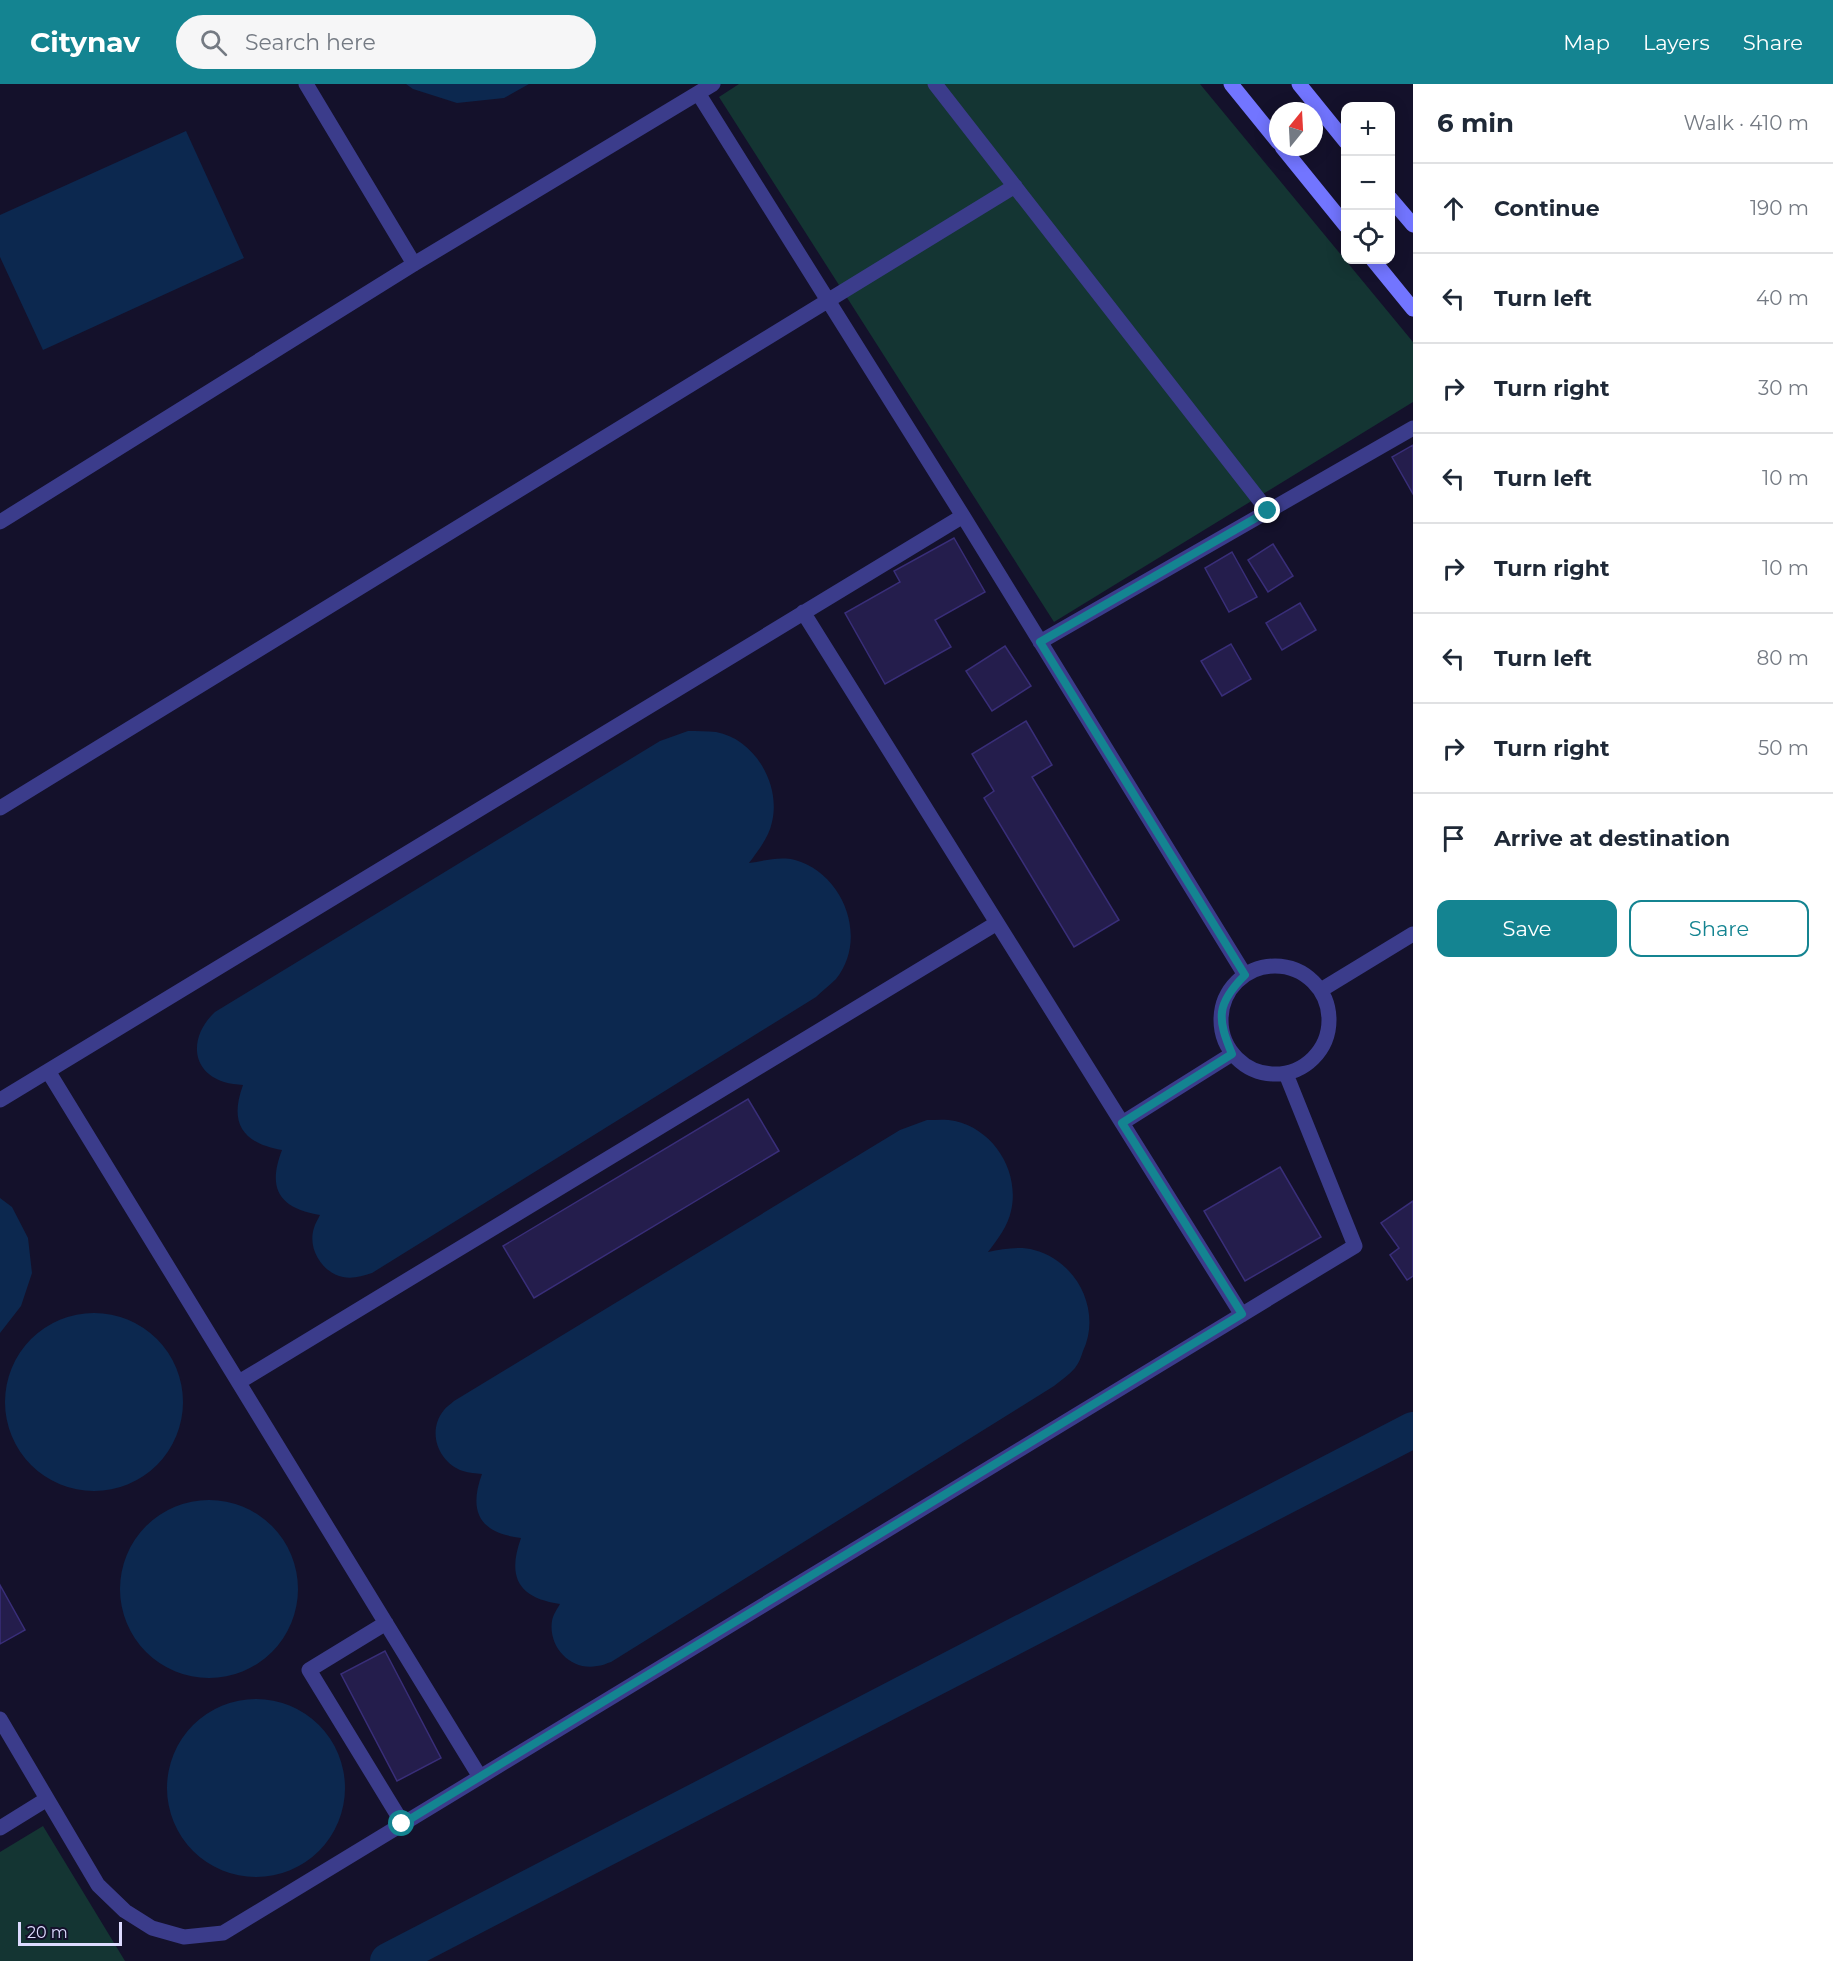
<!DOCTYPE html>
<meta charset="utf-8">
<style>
:root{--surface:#fff;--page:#f6f6f7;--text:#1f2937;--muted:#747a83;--line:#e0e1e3;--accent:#148491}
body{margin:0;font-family:Montserrat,sans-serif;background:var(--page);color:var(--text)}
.controls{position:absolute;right:18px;top:18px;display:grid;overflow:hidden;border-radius:12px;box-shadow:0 3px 15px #0003}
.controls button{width:54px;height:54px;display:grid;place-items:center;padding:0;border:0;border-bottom:2px solid var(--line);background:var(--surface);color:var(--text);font:30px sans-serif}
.compass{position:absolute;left:1269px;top:18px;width:54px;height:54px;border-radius:50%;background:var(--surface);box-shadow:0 3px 15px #0003;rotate:18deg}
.scale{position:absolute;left:18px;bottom:15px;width:104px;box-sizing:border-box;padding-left:6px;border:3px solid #dddbff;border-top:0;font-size:16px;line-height:21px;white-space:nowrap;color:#dddbff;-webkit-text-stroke:4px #14112b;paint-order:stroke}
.stop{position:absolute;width:18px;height:18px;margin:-14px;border:4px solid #148491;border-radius:50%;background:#fff}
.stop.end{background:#148491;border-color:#fff;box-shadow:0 2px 6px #0008}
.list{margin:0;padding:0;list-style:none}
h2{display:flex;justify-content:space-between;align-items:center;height:78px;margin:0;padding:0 24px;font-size:26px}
h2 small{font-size:20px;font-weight:400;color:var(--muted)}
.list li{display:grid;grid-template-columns:39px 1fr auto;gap:18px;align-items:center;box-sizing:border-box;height:90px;padding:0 24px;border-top:2px solid var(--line)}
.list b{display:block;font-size:22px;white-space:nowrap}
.list em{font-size:20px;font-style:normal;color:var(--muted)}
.actions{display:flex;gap:12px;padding:18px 24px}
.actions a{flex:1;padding:14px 0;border:2px solid var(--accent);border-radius:12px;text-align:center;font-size:21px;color:var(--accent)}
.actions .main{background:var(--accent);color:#fff}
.icon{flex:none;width:33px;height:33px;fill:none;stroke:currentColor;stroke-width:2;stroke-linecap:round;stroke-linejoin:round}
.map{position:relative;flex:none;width:1413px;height:1877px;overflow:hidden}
header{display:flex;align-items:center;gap:36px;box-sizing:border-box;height:84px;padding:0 30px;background:var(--accent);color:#fff}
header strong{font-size:28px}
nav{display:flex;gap:33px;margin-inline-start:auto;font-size:21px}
.search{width:420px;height:54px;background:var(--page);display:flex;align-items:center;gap:15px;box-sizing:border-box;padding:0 21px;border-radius:33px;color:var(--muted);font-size:22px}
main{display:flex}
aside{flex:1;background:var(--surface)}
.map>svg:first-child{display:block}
.green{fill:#143533}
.water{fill:#0c284f}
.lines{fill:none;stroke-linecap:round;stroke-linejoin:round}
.canal{stroke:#0c284f;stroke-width:36}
.building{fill:#241d4c;stroke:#392e79;stroke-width:1.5}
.lane{stroke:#3b3c8b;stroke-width:15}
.secondary{stroke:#7275ff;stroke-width:15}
.route{stroke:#148491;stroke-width:8}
</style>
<header>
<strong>Citynav</strong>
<div class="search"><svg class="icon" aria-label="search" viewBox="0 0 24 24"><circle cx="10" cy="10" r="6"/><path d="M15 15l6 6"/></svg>Search here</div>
<nav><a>Map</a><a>Layers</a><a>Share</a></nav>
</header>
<main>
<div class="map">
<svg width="1413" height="1877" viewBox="0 0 1413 1877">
<rect width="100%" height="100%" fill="#14112b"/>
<path class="green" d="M739,0H1200L1413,258V318L1054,538L719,13Z
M43,1742L125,1877H0V1768Z"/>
<path class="water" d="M406,0H529L504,14L457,19L413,5Z
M186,47L244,174L43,266L0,173V131Z
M688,647C697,647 707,647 716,648C755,655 781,701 772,738C769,753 758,767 749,779C763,777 780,772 795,776C843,789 869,854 836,895C830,901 822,907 816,913L372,1189C362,1192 353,1195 343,1193C323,1189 307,1165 314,1144C315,1140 318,1135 320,1131C279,1124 267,1105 282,1066C242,1059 229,1039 243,1001C237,1000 230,1000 224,998C188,986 191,950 215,928L660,657Z
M927,1036C936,1036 947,1035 955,1037C995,1046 1020,1089 1011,1127C1008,1142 997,1156 988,1168C1003,1165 1020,1162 1034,1166C1077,1177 1102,1227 1083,1267C1081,1273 1079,1279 1075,1284C1069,1291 1061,1296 1054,1302L611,1578C607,1579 602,1582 597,1582C571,1587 548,1563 552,1537C553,1531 557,1525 560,1520C518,1514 507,1493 521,1454C480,1449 468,1428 482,1390C476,1389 469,1389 463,1387C439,1379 426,1348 444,1326C446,1323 451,1320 454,1317L900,1046Z
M0,1114L12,1123L28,1154L32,1189L21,1222L0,1249Z
M5 1318a89 89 0 1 1 178 0a89 89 0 1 1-178 0Z
M120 1505a89 89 0 1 1 178 0a89 89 0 1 1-178 0Z
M167 1704a89 89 0 1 1 178 0a89 89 0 1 1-178 0Z"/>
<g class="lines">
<path class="canal" d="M388,1877L1413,1346"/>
</g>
<path class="building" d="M1413,361V410L1392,373Z
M954,454L985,508L935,536L951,563L885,600L845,529L900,498L894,487Z
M1273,460L1293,492L1268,508L1248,476Z
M1232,468L1257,513L1229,528L1205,484Z
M1300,519L1316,546L1282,566L1266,539Z
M1231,560L1251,595L1222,612L1201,577Z
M1005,562L1031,602L992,627L966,587Z
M1026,637L1052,681L1032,693L1119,836L1074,863L984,714L994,707L972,670Z
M748,1015L779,1067L534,1214L503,1162Z
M1280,1083L1321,1153L1245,1197L1204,1127Z
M1413,1117V1192L1407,1196L1390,1171L1399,1164L1381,1139Z
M0,1501L25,1546L0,1560Z
M385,1567L441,1674L397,1697L341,1590Z"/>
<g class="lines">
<path class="lane" d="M306,0L414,180
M935,0L1268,427
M698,9L963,432L1245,891
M0,438L414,180L713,0
M803,528L1242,1231
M1040,558L1413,344
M0,724L1015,102
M1221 936a54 54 0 1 1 108 0a54 54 0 1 1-108 0Z
M1321,906L1413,850
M48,987L480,1693
M0,1016L963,432
M1122,1039L1232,970
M239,1298L997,839
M386,1539L309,1586L403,1740
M0,1635L98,1801L125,1827L152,1844L184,1853L223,1849L1355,1162L1286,990
M0,1744L47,1715"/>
<path class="secondary" d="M1231,0L1278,58
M1299,0L1346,58
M1282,63L1346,142
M1390,114L1413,141
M1373,176L1413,225"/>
</g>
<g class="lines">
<path class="route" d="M402,1740L1242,1230L1122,1039L1232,970C1217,934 1216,920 1245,891L1040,558L1268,427"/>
</g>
</svg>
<div class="controls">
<button>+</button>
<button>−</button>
<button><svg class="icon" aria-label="locate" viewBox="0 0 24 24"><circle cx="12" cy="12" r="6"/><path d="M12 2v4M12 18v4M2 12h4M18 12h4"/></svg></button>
</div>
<svg class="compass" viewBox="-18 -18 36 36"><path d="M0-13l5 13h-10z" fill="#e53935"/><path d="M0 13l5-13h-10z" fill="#747a83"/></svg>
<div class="scale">20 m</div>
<div class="stop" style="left:402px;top:1740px"></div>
<div class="stop end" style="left:1268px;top:427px"></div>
</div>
<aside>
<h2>6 min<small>Walk · 410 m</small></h2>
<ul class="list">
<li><svg class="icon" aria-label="ahead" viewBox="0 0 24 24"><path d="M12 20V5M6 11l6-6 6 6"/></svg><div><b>Continue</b></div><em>190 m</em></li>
<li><svg class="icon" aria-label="left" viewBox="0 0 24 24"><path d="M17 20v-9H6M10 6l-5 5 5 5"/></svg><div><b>Turn left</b></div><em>40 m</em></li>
<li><svg class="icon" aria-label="right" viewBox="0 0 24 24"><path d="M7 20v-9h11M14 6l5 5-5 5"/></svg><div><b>Turn right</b></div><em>30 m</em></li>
<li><svg class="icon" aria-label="left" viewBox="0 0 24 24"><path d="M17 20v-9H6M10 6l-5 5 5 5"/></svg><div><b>Turn left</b></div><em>10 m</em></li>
<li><svg class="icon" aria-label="right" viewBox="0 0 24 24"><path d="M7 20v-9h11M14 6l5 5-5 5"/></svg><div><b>Turn right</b></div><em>10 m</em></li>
<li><svg class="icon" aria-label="left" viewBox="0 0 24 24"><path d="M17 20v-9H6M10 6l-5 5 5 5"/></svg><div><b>Turn left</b></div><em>80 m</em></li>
<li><svg class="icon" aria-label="right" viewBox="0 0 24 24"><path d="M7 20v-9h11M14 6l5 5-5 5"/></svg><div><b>Turn right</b></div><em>50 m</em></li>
<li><svg class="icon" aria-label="arrive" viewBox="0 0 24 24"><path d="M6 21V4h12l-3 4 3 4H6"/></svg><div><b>Arrive at destination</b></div></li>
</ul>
<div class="actions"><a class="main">Save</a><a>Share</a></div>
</aside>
</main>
